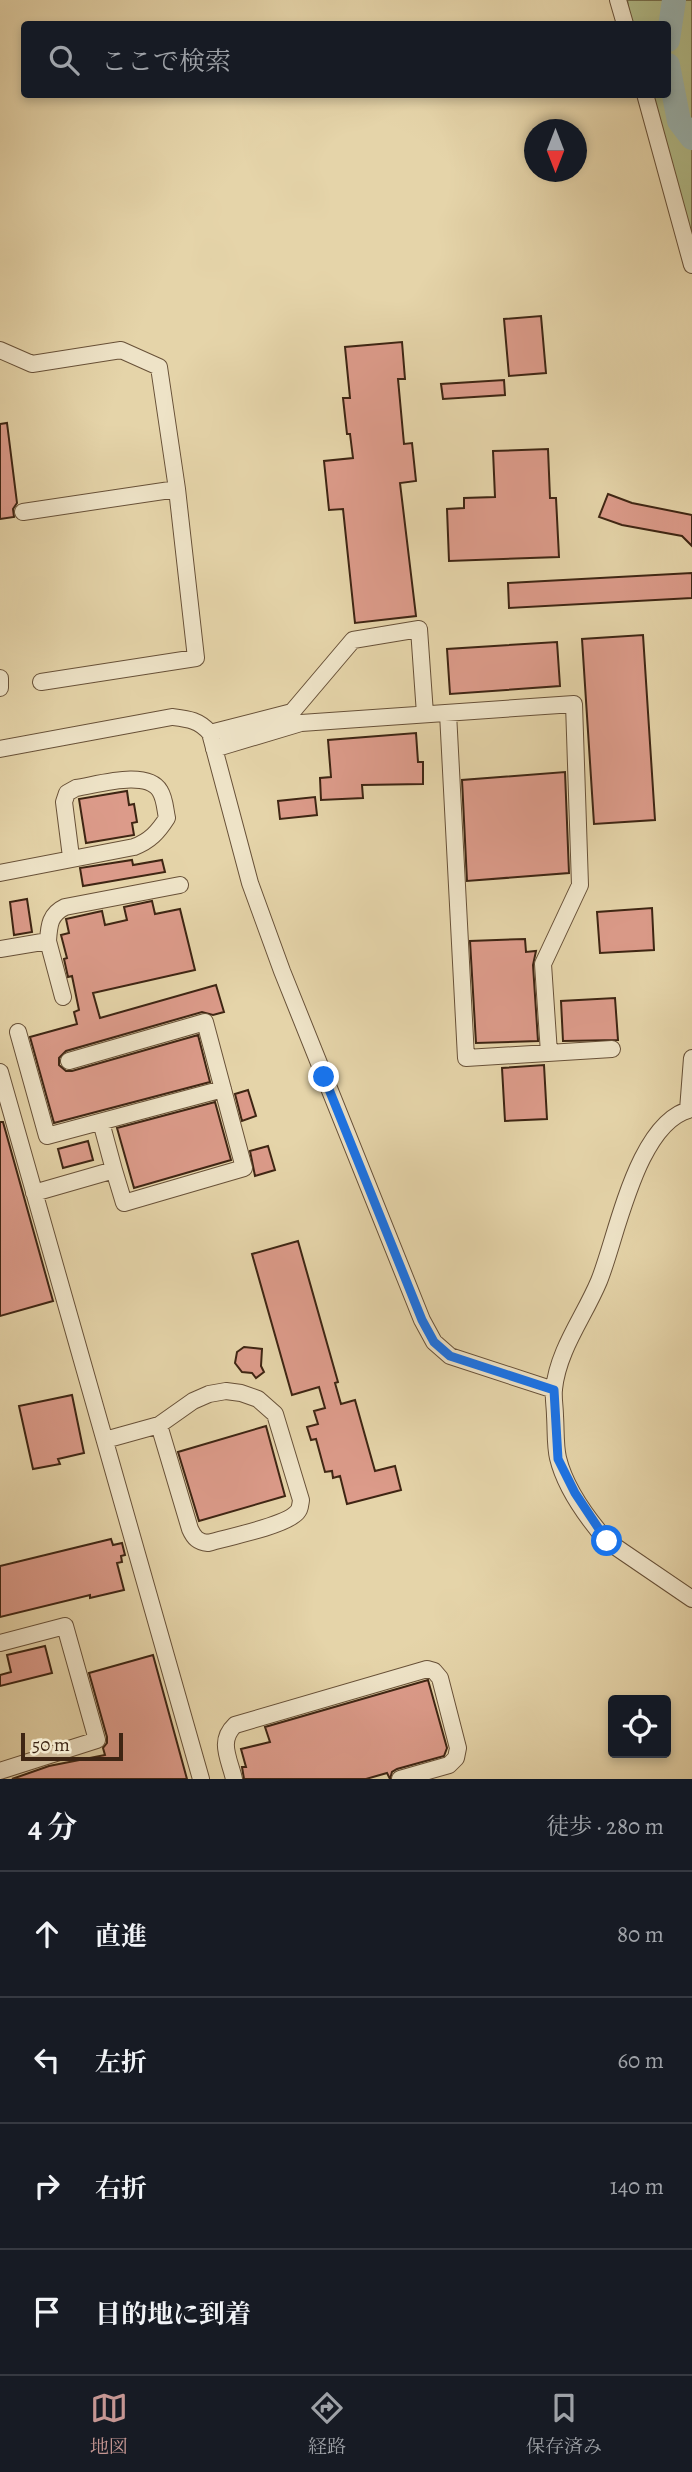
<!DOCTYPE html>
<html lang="ja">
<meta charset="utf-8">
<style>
:root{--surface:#171b24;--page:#20242c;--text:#f1f3f6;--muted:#9ea1a6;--line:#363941;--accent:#c59692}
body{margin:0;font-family:Alegreya,"Noto Serif JP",serif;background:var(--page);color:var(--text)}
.controls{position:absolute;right:21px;bottom:21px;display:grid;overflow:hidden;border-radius:7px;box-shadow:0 4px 10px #0003}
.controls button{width:63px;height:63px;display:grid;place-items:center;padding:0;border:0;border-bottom:2px solid var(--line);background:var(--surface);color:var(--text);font:35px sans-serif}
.compass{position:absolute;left:524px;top:119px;width:63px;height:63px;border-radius:50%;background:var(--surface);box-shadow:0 4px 10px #0003;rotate:180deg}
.scale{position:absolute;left:21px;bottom:18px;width:102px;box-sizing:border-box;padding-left:7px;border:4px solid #3e2513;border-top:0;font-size:19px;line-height:24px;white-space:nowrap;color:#3e2513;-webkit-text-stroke:5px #eee3c7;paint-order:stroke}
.stop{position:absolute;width:21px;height:21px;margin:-16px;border:5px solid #1a73e8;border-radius:50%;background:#fff}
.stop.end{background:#1a73e8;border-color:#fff;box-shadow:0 2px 7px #0008}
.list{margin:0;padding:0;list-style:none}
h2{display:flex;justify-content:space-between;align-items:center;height:91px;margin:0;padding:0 28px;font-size:30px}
h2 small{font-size:23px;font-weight:400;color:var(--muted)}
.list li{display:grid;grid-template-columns:46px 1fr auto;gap:21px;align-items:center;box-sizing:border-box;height:126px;padding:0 28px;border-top:2px solid var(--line)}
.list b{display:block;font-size:26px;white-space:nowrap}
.list em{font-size:23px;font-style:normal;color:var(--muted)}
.icon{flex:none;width:38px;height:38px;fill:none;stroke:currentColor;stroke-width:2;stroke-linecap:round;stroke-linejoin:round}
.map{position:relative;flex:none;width:692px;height:1779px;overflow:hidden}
.search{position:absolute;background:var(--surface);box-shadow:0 4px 10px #0003;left:21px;right:21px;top:21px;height:77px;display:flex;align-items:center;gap:18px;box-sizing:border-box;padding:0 24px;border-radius:7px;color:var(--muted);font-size:26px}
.sheet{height:595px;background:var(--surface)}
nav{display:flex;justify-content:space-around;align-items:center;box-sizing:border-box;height:98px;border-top:2px solid var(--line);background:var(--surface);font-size:19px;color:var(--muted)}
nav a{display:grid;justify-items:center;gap:4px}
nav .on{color:var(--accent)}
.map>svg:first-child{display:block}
.green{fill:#b2bd8a;stroke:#78714e;stroke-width:2}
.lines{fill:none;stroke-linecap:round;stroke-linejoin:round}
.river{stroke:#9ab6b3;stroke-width:24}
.building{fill:#dc9b8a;stroke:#3e2513;stroke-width:2}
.minor-casing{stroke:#685138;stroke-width:18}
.minor{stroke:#eee3c7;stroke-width:16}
.route{stroke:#1a73e8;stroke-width:9}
</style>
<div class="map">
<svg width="692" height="1779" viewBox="0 0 692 1779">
<rect width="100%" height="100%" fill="#e5d4a9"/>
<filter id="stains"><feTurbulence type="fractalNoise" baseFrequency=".00286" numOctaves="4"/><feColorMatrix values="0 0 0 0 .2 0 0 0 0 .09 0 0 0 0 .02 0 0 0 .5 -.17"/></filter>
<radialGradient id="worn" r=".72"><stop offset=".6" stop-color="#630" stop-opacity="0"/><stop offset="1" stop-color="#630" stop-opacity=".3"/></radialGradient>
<path class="green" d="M627,0H692V255L640,95L668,94V24H631Z"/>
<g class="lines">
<path class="river" d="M668,40L674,0
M668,65L679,121L692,138"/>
</g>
<path class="building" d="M541,316L546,373L509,376L504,319Z
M402,342L405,379H398L404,444L412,443L416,481L400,483L416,616L355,623L343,509L329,510L324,461L353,458L350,434H347L343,398H350L345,347Z
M504,380L505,395L443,399L441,384Z
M7,423L17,503L13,509L14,517L0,519V424Z
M548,449L550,498H556L559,557L449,561L447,509L464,508V498L495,497L493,451Z
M608,494L632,503L692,515V546L682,536L622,525L599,517Z
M692,573V598L509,608L508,583Z
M643,635L655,820L594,824L582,639Z
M557,642L560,686L450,694L447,649Z
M416,733L418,762H423V784L362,785L363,798L321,800L320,778L331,777L328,740Z
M565,772L569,873L467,881L462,780Z
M127,791L129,805L134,804L137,822L132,823L134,835L86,843L79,799Z
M315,797L317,815L280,819L278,801Z
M132,860L133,865L162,860L165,872L83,886L80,868Z
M27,899L32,932L14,935L10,902Z
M152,901L155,914L180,909L195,970L93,993L100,1018L216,985L224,1012L213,1015L202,1012L66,1051L59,1058V1065L66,1071H72L198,1035L210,1082L54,1123L30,1037L77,1024L74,1012L79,1010L72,976L68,977L64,959L67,958L61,935L69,933L66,919L102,911L105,925L127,920L124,907Z
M652,908L654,950L600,953L597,912Z
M525,939L526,952L536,951L533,965L538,1041L476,1043L470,941Z
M615,998L618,1040L563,1041L561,1001Z
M544,1065L547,1119L505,1121L502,1068Z
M248,1090L256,1116L242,1121L235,1094Z
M215,1102L231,1160L134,1188L117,1128Z
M0,1122H3L53,1301L0,1316Z
M88,1141L93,1160L63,1168L58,1149Z
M268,1146L275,1170L255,1176L250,1151Z
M298,1241L338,1382L335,1383L341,1404L355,1400L375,1471L395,1466L401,1490L347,1504L340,1476L333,1478L332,1471L325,1472L316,1439L311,1440L307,1427L318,1424L314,1411L325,1408L319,1387L292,1395L252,1254Z
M244,1347L262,1349L261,1366L264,1372L256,1378L252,1373L242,1372L235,1363L237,1352Z
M72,1395L84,1453L58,1459L60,1464L33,1469L19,1406Z
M266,1426L285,1496L199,1521L178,1452Z
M111,1539L113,1545L122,1543L125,1555L121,1556L122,1562L117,1563L124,1590L90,1598V1595L0,1617V1566Z
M45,1646L52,1673L0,1686V1675L11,1672L7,1655Z
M153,1655L187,1779H12L49,1766L105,1755L103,1748L107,1743V1737L89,1673Z
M428,1680L447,1748L444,1756L397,1769L392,1772L390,1779L387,1773L366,1779H244L242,1767H246L241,1749L270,1742L265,1727Z"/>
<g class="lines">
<g class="minor-casing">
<path id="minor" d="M618,0L625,24
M645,94L692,265
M0,350L32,364L121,350L159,367L177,489L196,658L41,682
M23,512L177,489
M0,678V688
M448,713L466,1058L612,1049
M210,733L292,712L353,640L419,629L425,714
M0,749L172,717C188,719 199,720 210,733L250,883L282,971L422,1320L434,1342L450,1356L554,1390
M214,749L301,723L574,704L580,885L543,964L549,1053
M0,873L134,847C150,841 158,832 167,818C165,809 165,799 160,791C147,769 97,785 76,788L67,793L64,802L71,857
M48,941C49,925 50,914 65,907L180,885
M0,949L48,941L63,997
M18,1032L47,1136L223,1089
M0,1072L201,1779
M692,1109C637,1120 617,1237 599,1281C584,1317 558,1350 554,1389C553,1398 555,1407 555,1416C556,1430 555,1445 558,1458C565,1487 588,1519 607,1541L692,1599
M688,1110L692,1058
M101,1122L114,1170
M34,1193L114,1170L124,1203L244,1168L205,1022L69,1061
M105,1440L159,1425L193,1401L209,1394L226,1391L241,1393L258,1399L275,1414L301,1500C300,1507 300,1511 294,1515C279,1527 229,1537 208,1543C198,1542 194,1538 190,1529L159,1425
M0,1643L65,1626L97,1740L0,1771
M234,1779C229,1758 218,1741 235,1725L427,1669L434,1671L440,1678L458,1748L456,1758L449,1765L400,1779"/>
</g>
<use href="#minor" class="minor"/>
</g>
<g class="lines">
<path class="route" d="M324,1077L422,1320L434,1342L450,1356L554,1390L558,1459L575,1493L607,1541"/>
</g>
<rect width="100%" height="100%" filter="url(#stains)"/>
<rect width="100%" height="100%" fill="url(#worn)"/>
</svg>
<div class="controls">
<button><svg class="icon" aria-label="locate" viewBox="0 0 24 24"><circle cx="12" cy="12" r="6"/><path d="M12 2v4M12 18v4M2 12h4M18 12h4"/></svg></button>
</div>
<svg class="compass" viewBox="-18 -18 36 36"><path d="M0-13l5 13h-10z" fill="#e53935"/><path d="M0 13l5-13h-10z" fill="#9ea1a6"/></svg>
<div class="scale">50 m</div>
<div class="stop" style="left:607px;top:1541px"></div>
<div class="stop end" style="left:324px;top:1077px"></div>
<div class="search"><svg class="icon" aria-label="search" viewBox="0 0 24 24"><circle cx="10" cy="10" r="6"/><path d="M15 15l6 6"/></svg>ここで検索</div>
</div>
<section class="sheet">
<h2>4 分<small>徒歩 · 280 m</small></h2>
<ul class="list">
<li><svg class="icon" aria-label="ahead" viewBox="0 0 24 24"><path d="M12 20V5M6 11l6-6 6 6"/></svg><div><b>直進</b></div><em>80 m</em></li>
<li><svg class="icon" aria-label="left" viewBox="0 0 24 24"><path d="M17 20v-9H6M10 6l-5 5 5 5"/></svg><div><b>左折</b></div><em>60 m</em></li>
<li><svg class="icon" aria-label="right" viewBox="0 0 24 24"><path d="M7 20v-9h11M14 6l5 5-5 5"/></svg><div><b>右折</b></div><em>140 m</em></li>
<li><svg class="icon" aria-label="arrive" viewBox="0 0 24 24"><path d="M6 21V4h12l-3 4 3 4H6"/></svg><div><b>目的地に到着</b></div></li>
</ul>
</section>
<nav>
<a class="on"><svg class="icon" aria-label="map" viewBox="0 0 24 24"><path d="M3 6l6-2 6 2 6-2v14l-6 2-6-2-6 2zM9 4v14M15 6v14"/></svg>地図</a>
<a><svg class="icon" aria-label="directions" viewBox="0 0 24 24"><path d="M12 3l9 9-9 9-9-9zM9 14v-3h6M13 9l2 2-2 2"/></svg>経路</a>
<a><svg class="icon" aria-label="saved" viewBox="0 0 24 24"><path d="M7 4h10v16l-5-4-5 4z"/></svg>保存済み</a>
</nav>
